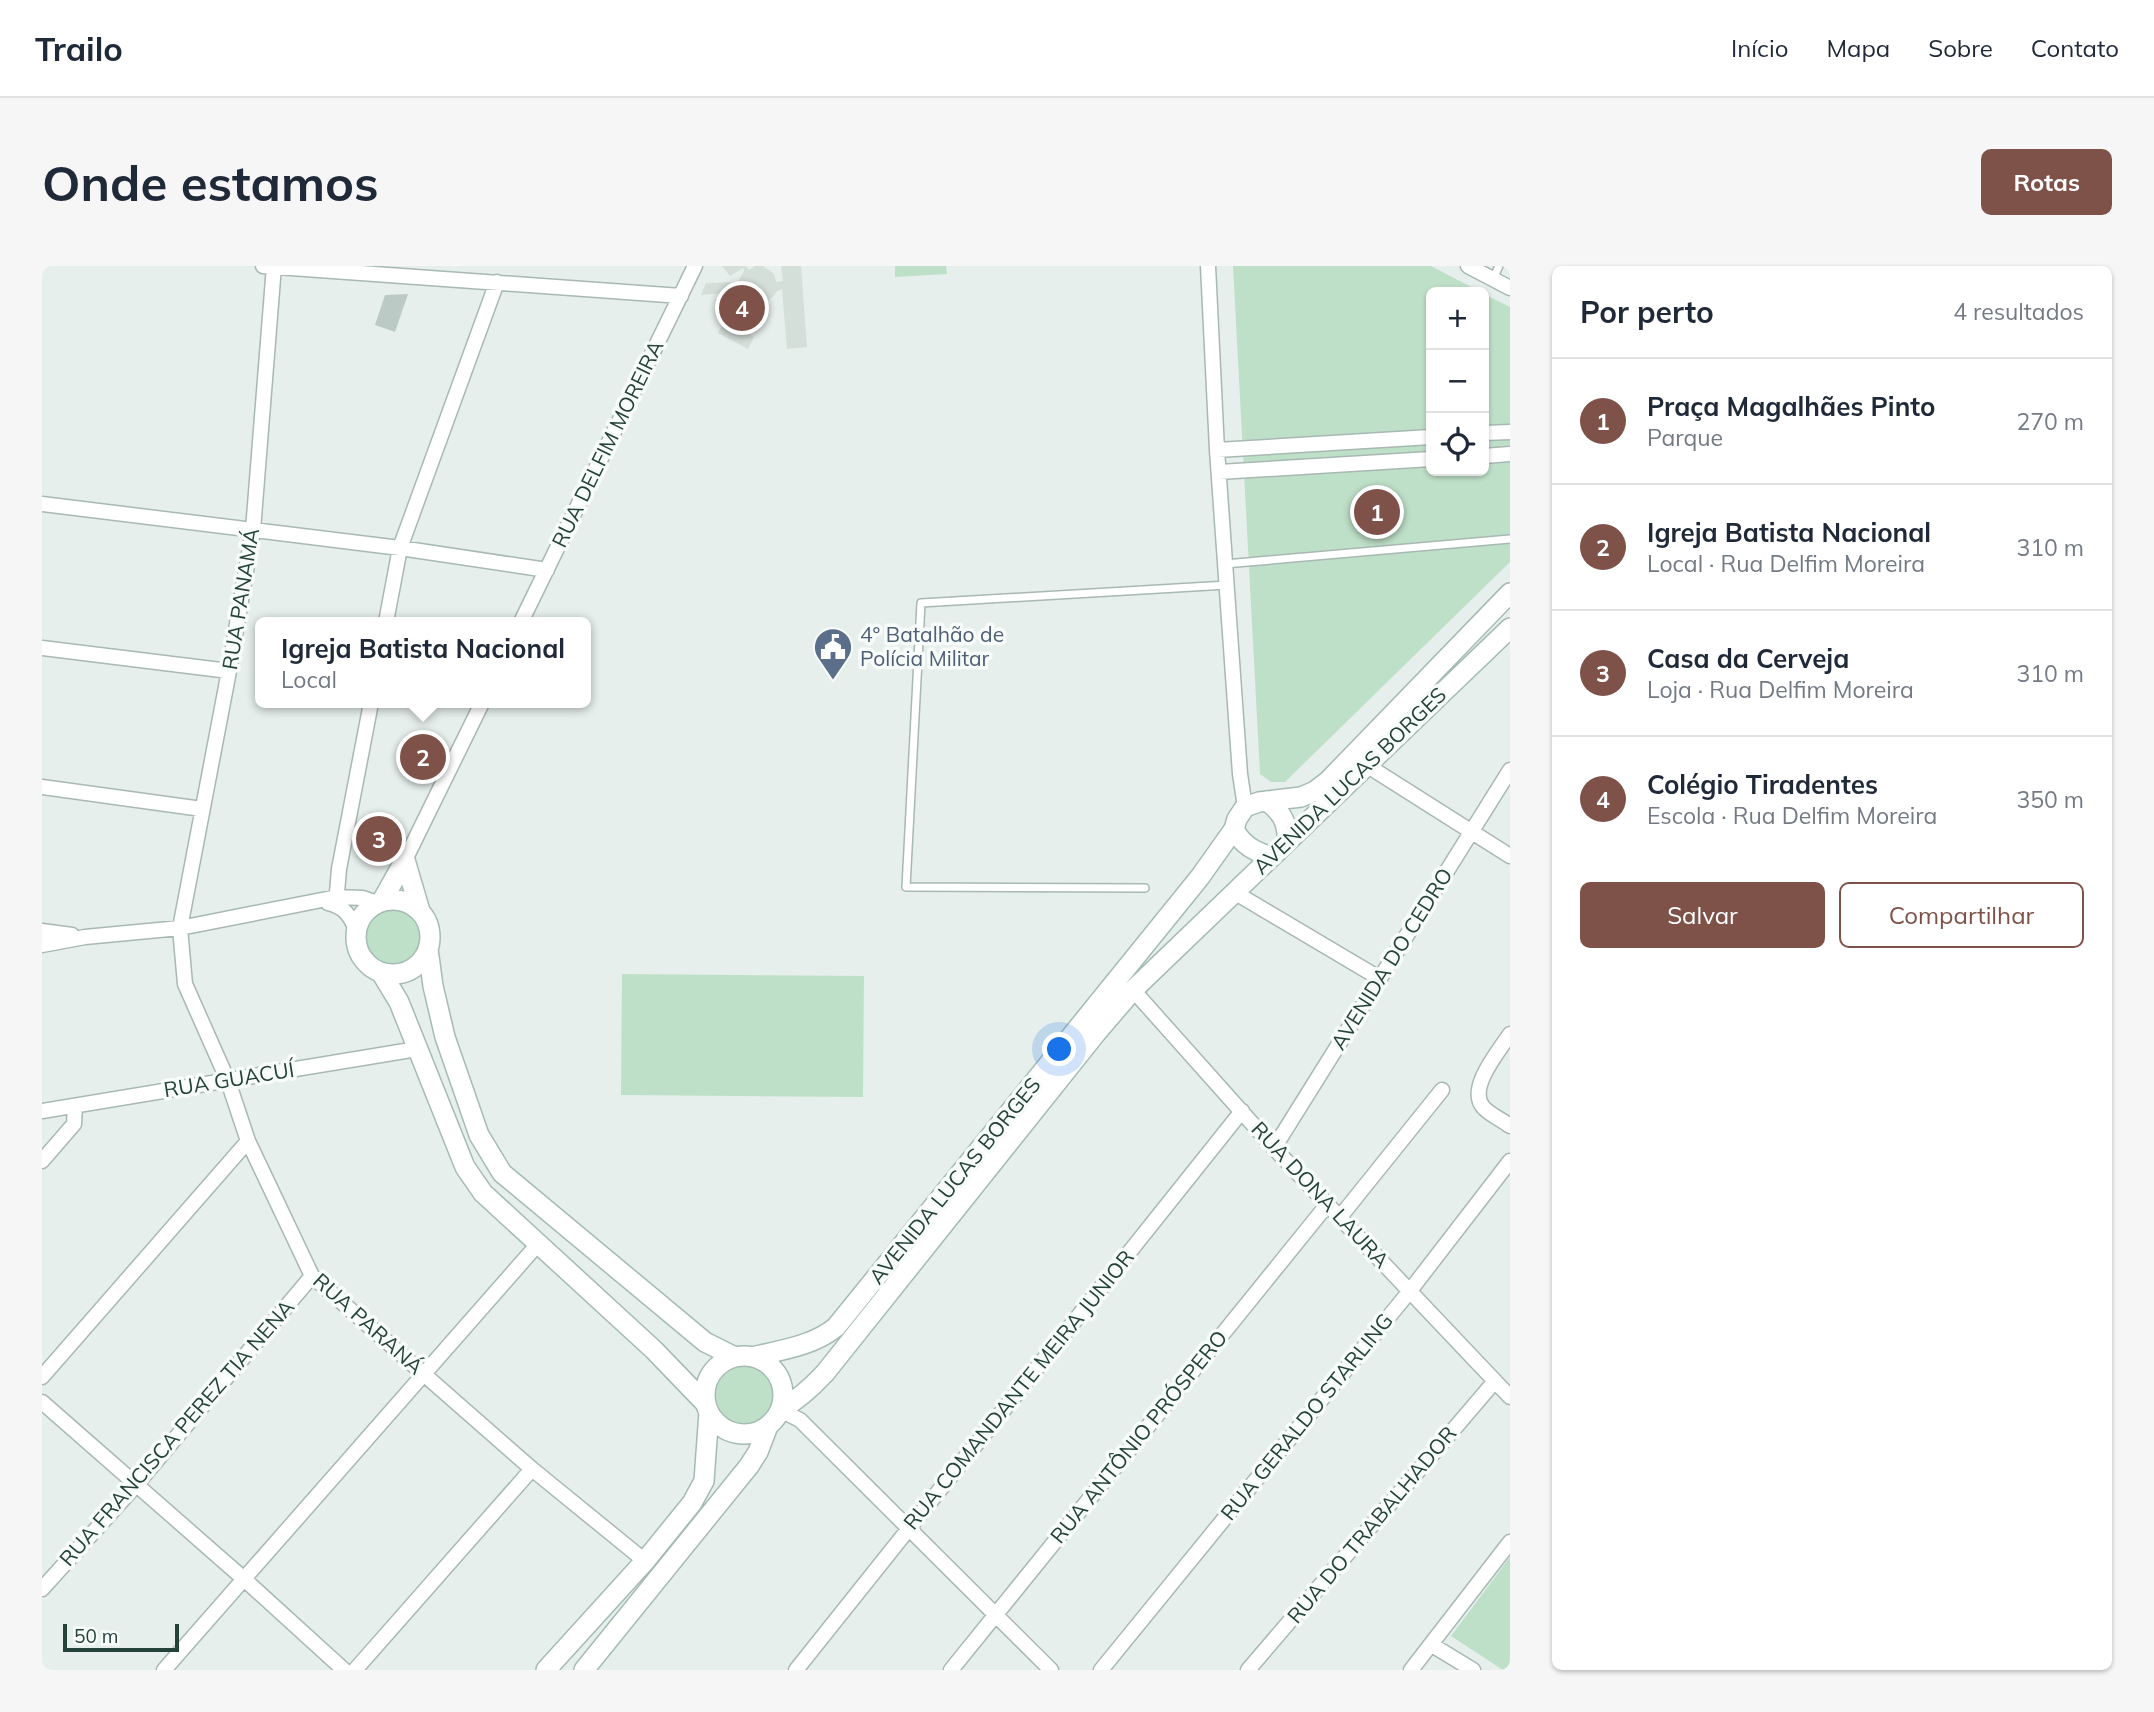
<!DOCTYPE html>
<html lang="pt">
<meta charset="utf-8">
<style>
:root{--surface:#fff;--page:#f6f6f7;--text:#1f2937;--muted:#747a83;--line:#e0e1e3;--accent:#7f5249}
body{margin:0;font-family:Mulish,sans-serif;background:var(--page);color:var(--text)}
.controls{position:absolute;right:21px;top:21px;display:grid;overflow:hidden;border-radius:10px;box-shadow:0 2px 5px #0004}
.controls button{width:63px;height:63px;display:grid;place-items:center;padding:0;border:0;border-bottom:2px solid var(--line);background:var(--surface);color:var(--text);font:35px sans-serif}
.scale{position:absolute;left:21px;bottom:18px;width:116px;box-sizing:border-box;padding-left:7px;border:4px solid #24423a;border-top:0;font-size:19px;line-height:24px;white-space:nowrap;color:#24423a;-webkit-text-stroke:5px #f7fbf9;paint-order:stroke}
.you{position:absolute;left:1018px;top:784px;width:24px;height:24px;margin:-18px;border:5px solid #fff;border-radius:50%;background:#1a73e8;box-shadow:0 0 0 10px #1a73e833}
.badge{display:grid;place-items:center;width:46px;height:46px;border-radius:50%;background:var(--accent);color:#fff;font-size:23px;font-weight:700}
.pin{position:absolute;translate:-50% -50%;border:4px solid #fff;box-shadow:0 2px 7px #0006}
.popup{position:absolute;left:213px;top:351px;width:336px;height:91px;box-sizing:border-box;display:grid;place-content:center;border-radius:10px;background:var(--surface);filter:drop-shadow(0 2px 5px #0005);font-size:23px;white-space:nowrap;color:var(--muted)}
.popup b{font-size:26px;color:var(--text)}
.popup::after{content:'';position:absolute;left:50%;top:100%;margin-left:-14px;border:14px solid transparent;border-top-color:var(--surface)}
.list{margin:0;padding:0;list-style:none}
h2{display:flex;justify-content:space-between;align-items:center;height:91px;margin:0;padding:0 28px;font-size:30px}
h2 small{font-size:23px;font-weight:400;color:var(--muted)}
.list li{display:grid;grid-template-columns:46px 1fr auto;gap:21px;align-items:center;box-sizing:border-box;height:126px;padding:0 28px;border-top:2px solid var(--line)}
.list b{display:block;font-size:26px;white-space:nowrap}
.list p{margin:0;font-size:23px;white-space:nowrap;color:var(--muted)}
.list em{font-size:23px;font-style:normal;color:var(--muted)}
.actions{display:flex;gap:14px;padding:21px 28px}
.actions a{flex:1;padding:16px 0;border:2px solid var(--accent);border-radius:10px;text-align:center;font-size:24px;color:var(--accent)}
.actions .main{background:var(--accent);color:#fff}
.icon{flex:none;width:38px;height:38px;fill:none;stroke:currentColor;stroke-width:2;stroke-linecap:round;stroke-linejoin:round}
.map{position:relative;flex:none;width:1468px;height:1404px;overflow:hidden;border-radius:10px}
header{display:flex;align-items:center;gap:42px;box-sizing:border-box;height:98px;padding:0 35px;background:var(--surface);border-bottom:2px solid var(--line)}
header strong{font-size:33px}
nav{display:flex;gap:38px;margin-inline-start:auto;font-size:24px}
.intro{display:flex;align-items:center;justify-content:space-between;box-sizing:border-box;height:168px;padding:0 42px}
h1{margin:0;font-size:49px}
.button{padding:18px 32px;border-radius:10px;background:var(--accent);color:#fff;font-size:24px;font-weight:700}
main{display:flex;gap:42px;padding:0 42px}
aside{flex:1;background:var(--surface);border-radius:10px;box-shadow:0 2px 5px #0004}
.map>svg:first-child{display:block}
.built{fill:#d4dfda}
.green{fill:#bfe0c8}
.building{fill:#bbcac4}
.lines{fill:none;stroke-linecap:round;stroke-linejoin:round}
.lane-casing{stroke:#a8b8b2;stroke-width:10}
.street-casing{stroke:#a8b8b2;stroke-width:17}
.secondary-casing{stroke:#a4bbb3;stroke-width:22}
.lane{stroke:#fff;stroke-width:7}
.street{stroke:#fff;stroke-width:14}
.secondary{stroke:#fff;stroke-width:19}
.labels{text-anchor:middle;stroke-width:7;stroke-linejoin:round;paint-order:stroke}
.street-label{font-size:21px;fill:#24423a;stroke:#f7fbf9}
.service-label{font-size:21px;fill:#4e5e75;stroke:#f7fbf9;text-anchor:start}
</style>
<header>
<strong>Trailo</strong>
<nav><a>Início</a><a>Mapa</a><a>Sobre</a><a>Contato</a></nav>
</header>
<div class="intro"><h1>Onde estamos</h1><a class="button">Rotas</a></div>
<main>
<div class="map">
<svg width="1468" height="1404" viewBox="0 0 1468 1404">
<rect width="100%" height="100%" fill="#e6efeb"/>
<path class="built" d="M680,0H704L707,4L713,0H721L732,8L734,16L741,15L739,0H759L765,81L745,83L740,23L734,26L731,31L721,37L711,39L723,46L715,61L698,53L694,62L712,71L706,83L676,67L682,56L689,59L693,51L683,45L689,32L699,37L703,30L697,26L659,29L664,17L696,16L702,5L701,2L688,10Z"/>
<path class="green" d="M853,0H904L905,8L853,11Z
M1191,0H1389L1439,26H1389V205H1442V28L1468,41V296L1243,516H1229L1218,508Z
M320 671a31 31 0 1 1 62 0a31 31 0 1 1-62 0Z
M580,708L822,710L821,831L579,829Z
M674 1129a29 29 0 1 1 58 0a29 29 0 1 1-58 0Z
M1468,1291V1404H1461L1409,1370Z"/>
<path class="building" d="M366,28L353,66L333,59L343,29Z
M372,481L391,482L390,501L371,500Z
M362,561L353,584L318,585L317,563Z"/>
<g class="lines">
<g class="lane-casing">
<path id="lane" d="M1451,13L1457,0
M1183,298L1468,273
M1103,622L864,621L879,337L1185,319"/>
</g>
<g class="street-casing">
<path id="street" d="M221,0L639,30
M232,0L211,264L187,405L138,662L143,718L186,815L206,875L270,1010L490,1203L603,1295
M1166,0L1175,184L1198,508L1203,541
M1426,0L1468,22
M1442,167L1468,166
M1175,184L1389,171
M1442,190L1468,188
M1177,206L1389,193
M0,238L358,282L505,304
M344,356L358,282L455,16
M479,356L653,0
M0,382L187,405
M1326,500L1468,590
M0,521L160,543
M363,594L440,437
M1192,626L1337,712
M286,637C302,641 307,648 314,663
M294,638L297,603L329,437
M0,665L30,669
M0,679L43,671L138,662L295,631L321,632L335,637
M1091,724L1232,882L1468,1131
M1468,768C1457,785 1425,822 1441,841C1448,849 1459,853 1468,860
M0,845L375,783
M1232,882L1468,504
M0,895L32,858L33,840
M1298,951L1400,824
M0,1111L206,875
M0,1136L202,1313L302,1404
M738,1144L758,1154L1009,1404
M0,1323L94,1219L270,1010
M1390,1379L1431,1404
M122,1404L496,978
M313,1404L490,1203
M754,1404L1200,845
M909,1404L1285,939
M1059,1404L1367,1026L1468,895
M1206,1404L1453,1115
M1369,1404L1468,1276"/>
</g>
<g class="secondary-casing">
<path id="secondary" d="M1225,535C1240,547 1246,556 1245,576
M1192,563C1200,579 1212,585 1229,591
M363,594L378,645
M314 671a37 37 0 1 1 74 0a37 37 0 1 1-74 0Z
M340,635L363,594
M386,683L391,720L403,771L437,869L460,907L663,1076L693,1091
M340,708L357,736L423,901L441,927L612,1084L664,1138
M663 1129a39 39 0 1 1 78 0a39 39 0 1 1-78 0Z
M710,1091C739,1084 771,1080 794,1061L1158,611L1192,563L1195,553L1203,541L1217,536L1259,531L1273,525L1286,515L1468,327
M738,1144C756,1134 769,1122 783,1107L1055,766L1091,724L1468,362
M504,1404L603,1295L650,1237L662,1215L667,1146
M542,1404L707,1200L716,1186L726,1160"/>
</g>
<use href="#lane" class="lane"/>
<use href="#street" class="street"/>
<use href="#secondary" class="secondary"/>
</g>
<defs>
<g id="civic-pin" transform="scale(2.0125)"><path d="M0 17L-7.5 6A9.5 9.5 0 1 1 7.5 6Z" fill="#5c6f8a" stroke="#f7fbf9"/><path d="M-.6-6.5H3V-4.5H.6V-3L4-1V1h2V6H-6V1h2V-1L-.6-3ZM-1.2 2.5V6h2.4V2.5Z" fill="#fff"/></g>
</defs>
<g fill-rule="evenodd">
<use href="#civic-pin" x="791" y="381"/>
</g>
<g class="labels">
<g class="street-label">
<text transform="translate(566 178) rotate(-64)" y="7">RUA DELFIM MOREIRA</text>
<text transform="translate(199 333) rotate(-81)" y="7">RUA PANAMÁ</text>
<text transform="translate(1308 515) rotate(-44)" y="7">AVENIDA LUCAS BORGES</text>
<text transform="translate(1350 693) rotate(-58)" y="7">AVENIDA DO CEDRO</text>
<text transform="translate(187 814) rotate(-9)" y="7">RUA GUACUÍ</text>
<text transform="translate(913 915) rotate(-51)" y="7">AVENIDA LUCAS BORGES</text>
<text transform="translate(1278 929) rotate(47)" y="7">RUA DONA LAURA</text>
<text transform="translate(326 1058) rotate(42)" y="7">RUA PARANÁ</text>
<text transform="translate(977 1124) rotate(-51)" y="7">RUA COMANDANTE MEIRA JUNIOR</text>
<text transform="translate(1265 1151) rotate(-51)" y="7">RUA GERALDO STARLING</text>
<text transform="translate(135 1167) rotate(-49)" y="7">RUA FRANCISCA PEREZ TIA NENA</text>
<text transform="translate(1097 1171) rotate(-51)" y="7">RUA ANTÔNIO PRÓSPERO</text>
<text transform="translate(1330 1259) rotate(-50)" y="7">RUA DO TRABALHADOR</text>
</g>
<g class="service-label">
<text x="818" y="376">4° Batalhão de<tspan x="818" dy="24">Polícia Militar</tspan></text>
</g>
</g>
</svg>
<div class="controls">
<button>+</button>
<button>−</button>
<button><svg class="icon" aria-label="locate" viewBox="0 0 24 24"><circle cx="12" cy="12" r="6"/><path d="M12 2v4M12 18v4M2 12h4M18 12h4"/></svg></button>
</div>
<div class="scale">50 m</div>
<div class="you"></div>
<div class="pin badge" style="left:1335px;top:246px">1</div>
<div class="pin badge" style="left:381px;top:491px">2</div>
<div class="popup"><b>Igreja Batista Nacional</b>Local</div>
<div class="pin badge" style="left:337px;top:573px">3</div>
<div class="pin badge" style="left:700px;top:42px">4</div>
</div>
<aside>
<h2>Por perto<small>4 resultados</small></h2>
<ul class="list">
<li><span class="badge">1</span><div><b>Praça Magalhães Pinto</b><p>Parque</p></div><em>270 m</em></li>
<li><span class="badge">2</span><div><b>Igreja Batista Nacional</b><p>Local · Rua Delfim Moreira</p></div><em>310 m</em></li>
<li><span class="badge">3</span><div><b>Casa da Cerveja</b><p>Loja · Rua Delfim Moreira</p></div><em>310 m</em></li>
<li><span class="badge">4</span><div><b>Colégio Tiradentes</b><p>Escola · Rua Delfim Moreira</p></div><em>350 m</em></li>
</ul>
<div class="actions"><a class="main">Salvar</a><a>Compartilhar</a></div>
</aside>
</main>
